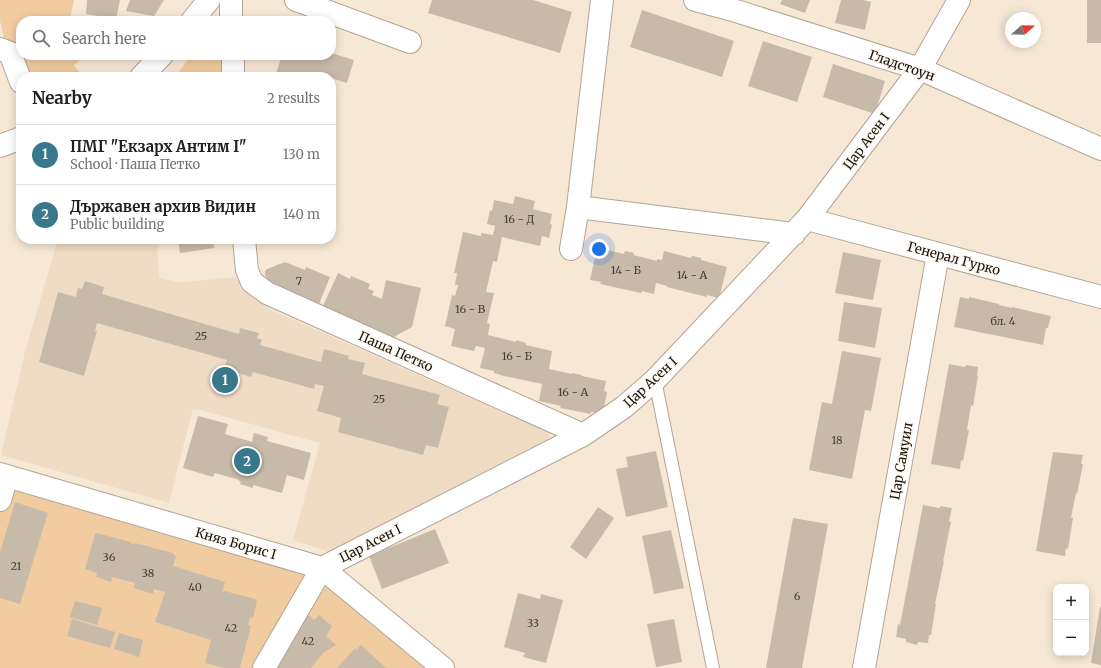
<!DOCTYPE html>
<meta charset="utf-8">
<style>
:root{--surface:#fff;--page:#f2f2f2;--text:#202124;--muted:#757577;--line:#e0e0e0;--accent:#39788c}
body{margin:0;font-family:Merriweather,serif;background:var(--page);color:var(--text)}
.controls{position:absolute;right:12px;bottom:12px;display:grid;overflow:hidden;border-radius:8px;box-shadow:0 2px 10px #0003}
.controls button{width:36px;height:36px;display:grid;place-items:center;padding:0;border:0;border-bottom:1px solid var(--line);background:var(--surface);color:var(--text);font:20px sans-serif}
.compass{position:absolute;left:1005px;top:12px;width:36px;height:36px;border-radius:50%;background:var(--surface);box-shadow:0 2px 10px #0003;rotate:70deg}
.you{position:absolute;left:599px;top:249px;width:14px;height:14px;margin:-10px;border:3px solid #fff;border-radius:50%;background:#1a73e8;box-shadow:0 0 0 6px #1a73e833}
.badge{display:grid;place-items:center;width:26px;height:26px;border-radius:50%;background:var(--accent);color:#fff;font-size:13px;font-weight:700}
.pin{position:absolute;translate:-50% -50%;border:2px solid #fff;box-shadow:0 1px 4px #0006}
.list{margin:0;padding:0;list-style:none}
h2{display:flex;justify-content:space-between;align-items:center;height:52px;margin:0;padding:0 16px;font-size:17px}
h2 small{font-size:13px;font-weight:400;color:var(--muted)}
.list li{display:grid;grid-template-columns:26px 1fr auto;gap:12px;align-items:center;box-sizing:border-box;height:60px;padding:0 16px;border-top:1px solid var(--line)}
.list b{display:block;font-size:15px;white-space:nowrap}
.list p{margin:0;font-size:13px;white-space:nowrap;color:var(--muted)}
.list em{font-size:13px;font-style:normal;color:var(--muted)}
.icon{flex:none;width:22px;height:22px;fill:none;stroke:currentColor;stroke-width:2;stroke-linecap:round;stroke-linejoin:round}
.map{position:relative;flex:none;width:1101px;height:668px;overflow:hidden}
.search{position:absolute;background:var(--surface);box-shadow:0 2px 10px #0003;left:16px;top:16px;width:320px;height:44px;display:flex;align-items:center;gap:10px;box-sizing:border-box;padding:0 14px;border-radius:16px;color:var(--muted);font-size:15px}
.panel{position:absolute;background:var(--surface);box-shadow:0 2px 10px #0003;left:16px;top:72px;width:320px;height:172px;border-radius:16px}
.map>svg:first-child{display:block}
.built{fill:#f0dbc4}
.green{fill:#f1cca0}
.building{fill:#c8baa9}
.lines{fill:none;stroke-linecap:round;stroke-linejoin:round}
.lane-casing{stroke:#b3a494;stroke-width:14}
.street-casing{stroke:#b3a494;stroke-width:24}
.lane{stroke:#fff;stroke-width:12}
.street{stroke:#fff;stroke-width:22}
.labels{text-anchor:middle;stroke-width:3;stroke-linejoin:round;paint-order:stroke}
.number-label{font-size:11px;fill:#453e35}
.street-label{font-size:13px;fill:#19140e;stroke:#fdf7f0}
</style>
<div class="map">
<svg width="1101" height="668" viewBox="0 0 1101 668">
<rect width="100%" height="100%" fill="#f7e8d6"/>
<path class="built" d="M58,239H157L159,278L177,282H185L236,277L250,295L273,311L548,432L551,440L340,551L330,552L293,540L320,443L193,408L169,503L1,455L25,352Z"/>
<path class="green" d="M0,0H74L70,18L83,21H21V55H86L74,65L83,77H29L23,57L5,42L0,21Z
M191,55H222L224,77H175Z
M7,476L322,568L443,668H0V500Z"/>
<path class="building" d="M87,0H120L116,19L86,14Z
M130,0H164L154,16L126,11Z
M432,0H533L572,12L560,53L428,13Z
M782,0H810L805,13L780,4Z
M841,0H863L871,2L865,30L835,23Z
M1087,0H1101V43H1087Z
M642,10L734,41L722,77L630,47Z
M763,41L812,57L797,102L748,86Z
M331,53L354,60L347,83L331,78V77L312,73L311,77H275L282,55H331Z
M833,64L885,81L875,114L823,97Z
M515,196L535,201L533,209L552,214L550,224L552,225L549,238L542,236L540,246L502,237L497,262L493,261L486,292L494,293L487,323L490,324L488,335L516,342V340L526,343V345L552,351L549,369L572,374V373L582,375V376L606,381L604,391L607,392L603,414L591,412V414L560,408L561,406L539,401L542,384L504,376L494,373V371L480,368L485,348L476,346L474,351L451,346L455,329L445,326L452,295L455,296L458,285H455L457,273H454L463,232L481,236V233L493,235L495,226L487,224L490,210L492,211L494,200L513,204Z
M178,239H213L214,248L180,253Z
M600,248L624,254L625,251L634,253L633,255L657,261V259L662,260L664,251L691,258L692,256L701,258V260L727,267L719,298L707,295V297L667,287V286L656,283L654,294L642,291L641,293L600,284L601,282L590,280L595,257L598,258Z
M843,252L881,260L873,300L835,293Z
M285,262L305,270L306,267L330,277L317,309L273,286L265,275V271L267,269Z
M338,273L350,279L351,276L370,284L368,289L374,291L372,295L382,299L386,280L421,288L412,327L392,338L322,308Z
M85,281L104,287L102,294L239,334L240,328L259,333L257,338L262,340L260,345L321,362L324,349L349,356L348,359L365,363L362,374L440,395L437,404L449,407L438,448L426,445L423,455L338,432L341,418L317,411L324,386L315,384L314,389L253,372L251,377L224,369L227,360L97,323L95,331H97L84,376L39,362L58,292L76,297L78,288L82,289Z
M960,297L969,299V297L999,304V305L1012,308V307L1051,316L1048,328H1046L1043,345L954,327Z
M844,302L882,308L875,348L838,341Z
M842,351L881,358L871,411L865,410L852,479L809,470L822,402L832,404Z
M949,364L965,367L966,365L978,367L977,376H978L973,406L971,405L967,430H969L963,461L961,460L960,469L931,464Z
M198,416L228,424L225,434L252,442L254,433L268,437L267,441L311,453L304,480L287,475L282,493L253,485V488L240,484L241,482L239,481V480L215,473L213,477L183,468Z
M656,451L668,507L626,517L616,469L628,467L626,457Z
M1053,452L1083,455L1081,464H1083L1077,494L1076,493L1071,518H1073L1068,549L1066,548L1065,556L1036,551Z
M15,502L48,513L20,604L0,598V552Z
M923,505L940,508V506L952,508L949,521L951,522L943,561H944L935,604H936L931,635H929L928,643L918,642L917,645L906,642V639L896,637L898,624L900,625Z
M598,507L614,518L586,559L570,547Z
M793,518L828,524L802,668H766Z
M435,529L449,563L382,589L369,556Z
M671,530L684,588L654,594L642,536Z
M97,533L130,542L133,545L135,543L173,553L176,557L173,566L225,582L222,592L225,591L255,599L257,602L253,618L250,617L248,625L251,626L240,668H225L205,663L211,640L155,622L165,592L154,589L153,594L134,588L135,583L112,577L111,582L96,577L97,573L85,569L95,534Z
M518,593L540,599L541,594L563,600L546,663L523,657L525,653L504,647Z
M75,601L102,608L97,625L70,617Z
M1100,607H1101V665L1091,663Z
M303,610L314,620L319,615L332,626L326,636L336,645L323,653L311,668H273Z
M72,619L115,632L110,648L67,636Z
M674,619L682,662L656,667L647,624Z
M119,633L143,640L139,657L114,649Z
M361,645L386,668H337L355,648L356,650Z"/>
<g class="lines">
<g class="lane-casing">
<path id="lane" d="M655,380L713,668"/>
</g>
<g class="street-casing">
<path id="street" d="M231,0V21
M296,0L410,42
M695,0L736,11L920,69L1101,149
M192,21L209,0
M0,49L10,53L21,82
M233,55V77
M141,77L162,55
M0,146L21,138
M578,207L794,234
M807,219L1101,297
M244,239L247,270L252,282L267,293L583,435
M571,249L578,207L602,0
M0,474L322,568L443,668
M0,500L7,476
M264,668L322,568L583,435L624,407L655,380L807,219L920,69L959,0
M864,668L938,254"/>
</g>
<use href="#lane" class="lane"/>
<use href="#street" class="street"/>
</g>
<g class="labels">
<g class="number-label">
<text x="519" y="223">16 - Д</text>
<text x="626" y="274">14 - Б</text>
<text x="692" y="279">14 - А</text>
<text x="299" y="285">7</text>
<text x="470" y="313">16 - В</text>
<text x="1003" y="325">бл. 4</text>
<text x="201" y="340">25</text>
<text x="517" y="360">16 - Б</text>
<text x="573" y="396">16 - А</text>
<text x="379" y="403">25</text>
<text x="837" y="444">18</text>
<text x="109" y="561">36</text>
<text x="16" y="570">21</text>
<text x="148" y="577">38</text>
<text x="195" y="591">40</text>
<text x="797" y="600">6</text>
<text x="533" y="627">33</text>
<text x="231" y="632">42</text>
<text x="308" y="645">42</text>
</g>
<g class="street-label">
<text transform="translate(902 65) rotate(19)" y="5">Гладстоун</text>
<text transform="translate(866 141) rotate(-53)" y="5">Цар Асен I</text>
<text transform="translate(954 258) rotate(15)" y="5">Генерал Гурко</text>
<text transform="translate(396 351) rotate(24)" y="5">Паша Петко</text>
<text transform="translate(650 382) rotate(-43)" y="5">Цар Асен I</text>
<text transform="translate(901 461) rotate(-80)" y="5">Цар Самуил</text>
<text transform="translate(236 543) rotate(16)" y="5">Княз Борис I</text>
<text transform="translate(370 543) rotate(-27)" y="5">Цар Асен I</text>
</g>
</g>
</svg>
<div class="controls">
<button>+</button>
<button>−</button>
</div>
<svg class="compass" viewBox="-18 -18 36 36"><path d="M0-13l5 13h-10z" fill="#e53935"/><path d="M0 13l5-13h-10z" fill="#757577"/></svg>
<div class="you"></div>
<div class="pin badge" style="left:225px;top:380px">1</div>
<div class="pin badge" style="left:247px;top:461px">2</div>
<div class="search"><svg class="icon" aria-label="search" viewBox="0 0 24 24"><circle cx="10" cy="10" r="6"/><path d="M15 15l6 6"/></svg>Search here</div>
<section class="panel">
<h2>Nearby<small>2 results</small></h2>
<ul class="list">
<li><span class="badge">1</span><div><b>ПМГ &quot;Екзарх Антим I&quot;</b><p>School · Паша Петко</p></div><em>130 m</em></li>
<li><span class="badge">2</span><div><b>Държавен архив Видин</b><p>Public building</p></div><em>140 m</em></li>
</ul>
</section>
</div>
